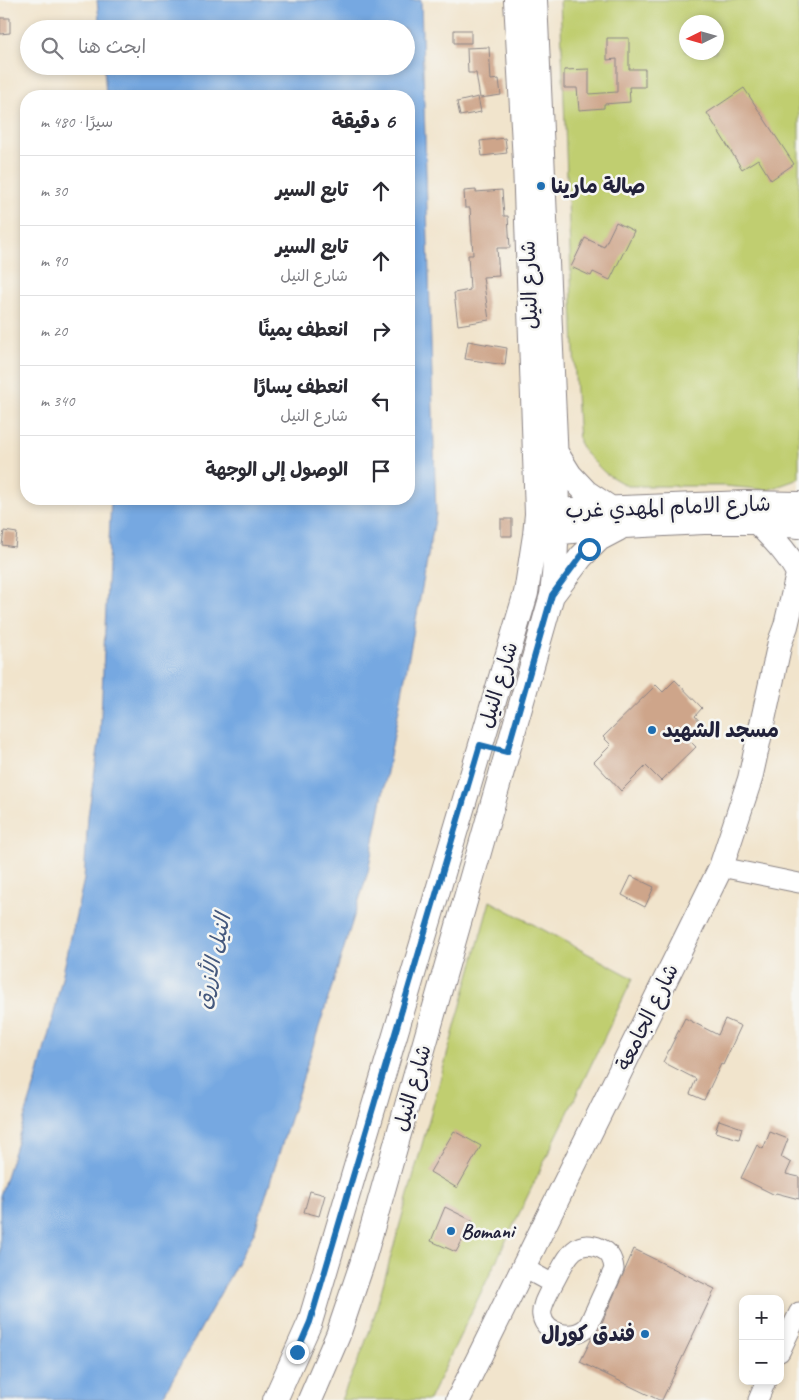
<!DOCTYPE html>
<html lang="ar">
<meta charset="utf-8">
<style>
:root{--surface:#fff;--page:#f2f2f3;--text:#2b2b33;--muted:#7c7c81;--line:#e1e1e2}
body{margin:0;font-family:Caveat,"Playpen Sans Arabic",sans-serif;background:var(--page);color:var(--text);direction:rtl}
.controls{position:absolute;right:15px;bottom:15px;display:grid;overflow:hidden;border-radius:10px;box-shadow:0 2px 8px #0003}
.controls button{width:45px;height:45px;display:grid;place-items:center;padding:0;border:0;border-bottom:1px solid var(--line);background:var(--surface);color:var(--text);font:25px sans-serif}
.compass{position:absolute;left:679px;top:15px;width:45px;height:45px;border-radius:50%;background:var(--surface);box-shadow:0 2px 8px #0003;rotate:265deg}
.stop{position:absolute;width:15px;height:15px;margin:-11px;border:4px solid #1f6fb2;border-radius:50%;background:#fff}
.stop.end{background:#1f6fb2;border-color:#fff;box-shadow:0 1px 5px #0008}
.list{margin:0;padding:0;list-style:none}
h2{display:flex;justify-content:space-between;align-items:center;height:65px;margin:0;padding:0 20px;font-size:21px}
h2 small{font-size:16px;font-weight:400;color:var(--muted)}
.list li{display:grid;grid-template-columns:32px 1fr auto;gap:15px;align-items:center;box-sizing:border-box;height:70px;padding:0 20px;border-top:1px solid var(--line)}
.list b{display:block;font-size:19px;white-space:nowrap}
.list p{margin:0;font-size:16px;white-space:nowrap;color:var(--muted)}
.list em{font-size:16px;font-style:normal;color:var(--muted)}
.icon{flex:none;width:28px;height:28px;fill:none;stroke:currentColor;stroke-width:2;stroke-linecap:round;stroke-linejoin:round}
.map{position:relative;flex:none;width:799px;height:1400px;overflow:hidden;direction:ltr}
.search{position:absolute;background:var(--surface);box-shadow:0 2px 8px #0003;left:20px;top:20px;width:395px;height:55px;display:flex;align-items:center;gap:12px;box-sizing:border-box;padding:0 18px;border-radius:28px;color:var(--muted);font-size:19px}
.panel{position:absolute;background:var(--surface);box-shadow:0 2px 8px #0003;left:20px;top:90px;width:395px;height:415px;border-radius:20px;direction:rtl}
.map>svg:first-child{display:block}
.green{fill:#c0ce70;stroke:#717856;fill-rule:evenodd}
.water{fill:#76a8e1;stroke:#4c658e}
.building{fill:#cea58a}
.lines{fill:none;stroke-linecap:round;stroke-linejoin:round}
.minor-casing{stroke:#8a8384;stroke-width:21}
.major-casing{stroke:#8a8384;stroke-width:26}
.minor{stroke:#fff;stroke-width:19}
.major{stroke:#fff;stroke-width:24}
.route{stroke:#1f6fb2;stroke-width:6}
.poi-dot{fill:#1f6fb2;stroke:#f6f6f2;stroke-width:2}
.labels{text-anchor:middle;stroke-width:5;stroke-linejoin:round;paint-order:stroke}
.poi-label{font-size:21px;font-weight:bold;fill:#22223b;stroke:#f6f6f2;text-anchor:start}
.street-label{font-size:21px;fill:#22223b;stroke:#f6f6f2}
.water-label{font-size:22px;font-style:italic;fill:#44587d;stroke:#f6f6f2}
</style>
<div class="map">
<svg width="799" height="1400" viewBox="0 0 799 1400">
<rect width="100%" height="100%" fill="#f6f6f2"/>
<filter id="ink" filterUnits="userSpaceOnUse"><feTurbulence type="fractalNoise" baseFrequency=".02" numOctaves="2"/><feDisplacementMap in="SourceGraphic" scale="10" xChannelSelector="R" yChannelSelector="G"/><feConvolveMatrix kernelMatrix="1 2 1 2 8 2 1 2 1" color-interpolation-filters="sRGB"/></filter>
<filter id="wash" filterUnits="userSpaceOnUse"><feTurbulence type="fractalNoise" baseFrequency=".0096" numOctaves="4" result="noise"/><feDisplacementMap in="SourceGraphic" scale="20" xChannelSelector="R" yChannelSelector="G"/><feGaussianBlur stdDeviation="1.12" result="paint"/><feColorMatrix in="noise" values="0 0 0 0 0 0 0 0 0 0 0 0 0 0 0 0 0 1.4 0 .05"/><feComposite in="paint" operator="in"/></filter>
<g filter="url(#wash)">
<rect width="100%" height="100%" fill="#f1e4cc"/>
<path class="green" d="M560,0H799V478L796,480L768,490L725,486H627L605,473L586,454L579,442L575,376ZM686,22H716V52H686Z
M490,901L633,978L429,1400H341L361,1354L372,1324Z"/>
<path class="water" d="M97,0H421L436,514L368,872L254,1233L161,1400H0V1196L36,1081L54,1013L84,879L88,816L100,736L111,499H409V96H106L104,66H406V29H100Z"/>
<g id="blocks">
<path class="building" d="M0,18H10V33L0,34Z
M454,30H471V43H454Z
M607,38H629V69H645V87H629L630,102L604,104V108L579,110L577,88H564V70L589,69V94L617,92V59L607,60Z
M489,47L491,80L499,79L501,95L480,98L476,73H468L467,48Z
M744,88L794,164L771,180L758,159L742,169L707,113Z
M478,97L481,112L460,116L457,102Z
M505,138L507,153L482,156L480,141Z
M476,190V192L502,190L504,216H508L510,248H497L499,276L483,277L489,320L458,325L454,293L470,290L468,255H473L470,208H465L464,191Z
M616,222L634,231L610,280L593,272L591,276L571,267L585,238L604,247Z
M468,341L507,348L505,365L465,359Z
M501,519H512V536H501Z
M4,531L17,533L15,547L2,545Z
M675,680L702,708L695,716L701,723L686,737L696,747L661,781L646,766L621,791L594,762L611,745L603,737L656,685L663,692Z
M631,876L654,887L645,907L622,895Z
M685,1018L718,1035L725,1019L741,1026L723,1065L721,1064L704,1100L690,1094L696,1079L663,1062Z
M719,1120L742,1128L739,1139L715,1132Z
M454,1131L481,1146L457,1188L430,1172Z
M770,1132L788,1139L781,1157L791,1163L786,1174L799,1177V1199L776,1193L775,1195L741,1178L757,1145L763,1149Z
M310,1191L325,1195L319,1216L304,1212Z
M445,1207L473,1221L456,1252L431,1241Z
M634,1249L715,1289L662,1400H659L580,1362L592,1338L600,1327Z"/>
</g>
</g>
<g filter="url(#ink)">
<use href="#blocks" fill-opacity="0" stroke="#8a8384" stroke-width="1"/>
<g class="lines">
<g class="minor-casing">
<path id="minor" d="M721,867L799,883
M524,1268L553,1284C549,1293 540,1306 542,1316C545,1335 573,1339 586,1328C590,1324 592,1316 595,1311C601,1297 608,1283 614,1269C613,1259 610,1252 600,1248C572,1236 564,1265 553,1284
M780,1352L799,1312
M758,1400L766,1381"/>
</g>
<g class="major-casing">
<path id="major" d="M555,451L570,475L586,492L610,508
M541,514L573,510L746,503L799,504
M757,522C772,538 788,553 798,573
M541,534L624,526L704,522H757L799,526
M553,594L581,557L599,539L618,529
M275,1400L310,1322L526,593L535,535L537,514L525,162L516,0
M310,1400L338,1335L362,1264L552,595C561,521 555,446 552,372C547,248 540,124 535,0
M458,1400L721,867L750,779L780,642L786,626L799,570"/>
</g>
<use href="#minor" class="minor"/>
<use href="#major" class="major"/>
</g>
</g>
<g class="lines" filter="url(#ink)">
<path class="route" d="M297,1352L310,1322L480,745L507,752L552,595L581,556L589,549"/>
</g>
<g class="poi-dot">
<circle cx="541" cy="186" r="5"/>
<circle cx="652" cy="730" r="5"/>
<circle cx="451" cy="1231" r="5"/>
<circle cx="645" cy="1334" r="5"/>
</g>
<g class="labels">
<g class="poi-label">
<text x="551" y="193">صالة مارينا</text>
<text x="662" y="737">مسجد الشهيد</text>
<text x="461" y="1238">Bomani</text>
<text x="635" y="1341" text-anchor="end">فندق كورال</text>
</g>
<g class="street-label">
<text transform="translate(529 285) rotate(-92)" y="7">شارع النيل</text>
<text transform="translate(668 507) rotate(-2)" y="7">شارع الامام المهدي غرب</text>
<text transform="translate(498 685) rotate(-73)" y="7">شارع النيل</text>
<text transform="translate(647 1017) rotate(-64)" y="7">شارع الجامعة</text>
<text transform="translate(412 1088) rotate(-74)" y="7">شارع النيل</text>
</g>
<g class="water-label">
<text transform="translate(212 961) rotate(-77)" y="8">النيل الأزرق</text>
</g>
</g>
</svg>
<div class="controls">
<button>+</button>
<button>−</button>
</div>
<svg class="compass" viewBox="-18 -18 36 36"><path d="M0-13l5 13h-10z" fill="#e53935"/><path d="M0 13l5-13h-10z" fill="#7c7c81"/></svg>
<div class="stop" style="left:589px;top:549px"></div>
<div class="stop end" style="left:297px;top:1352px"></div>
<div class="search"><svg class="icon" aria-label="search" viewBox="0 0 24 24"><circle cx="10" cy="10" r="6"/><path d="M15 15l6 6"/></svg>ابحث هنا</div>
<section class="panel">
<h2>6 دقيقة<small>سيرًا · 480 m</small></h2>
<ul class="list">
<li><svg class="icon" aria-label="ahead" viewBox="0 0 24 24"><path d="M12 20V5M6 11l6-6 6 6"/></svg><div><b>تابع السير</b></div><em>30 m</em></li>
<li><svg class="icon" aria-label="ahead" viewBox="0 0 24 24"><path d="M12 20V5M6 11l6-6 6 6"/></svg><div><b>تابع السير</b><p>شارع النيل</p></div><em>90 m</em></li>
<li><svg class="icon" aria-label="right" viewBox="0 0 24 24"><path d="M7 20v-9h11M14 6l5 5-5 5"/></svg><div><b>انعطف يمينًا</b></div><em>20 m</em></li>
<li><svg class="icon" aria-label="left" viewBox="0 0 24 24"><path d="M17 20v-9H6M10 6l-5 5 5 5"/></svg><div><b>انعطف يسارًا</b><p>شارع النيل</p></div><em>340 m</em></li>
<li><svg class="icon" aria-label="arrive" viewBox="0 0 24 24"><path d="M6 21V4h12l-3 4 3 4H6"/></svg><div><b>الوصول إلى الوجهة</b></div></li>
</ul>
</section>
</div>
